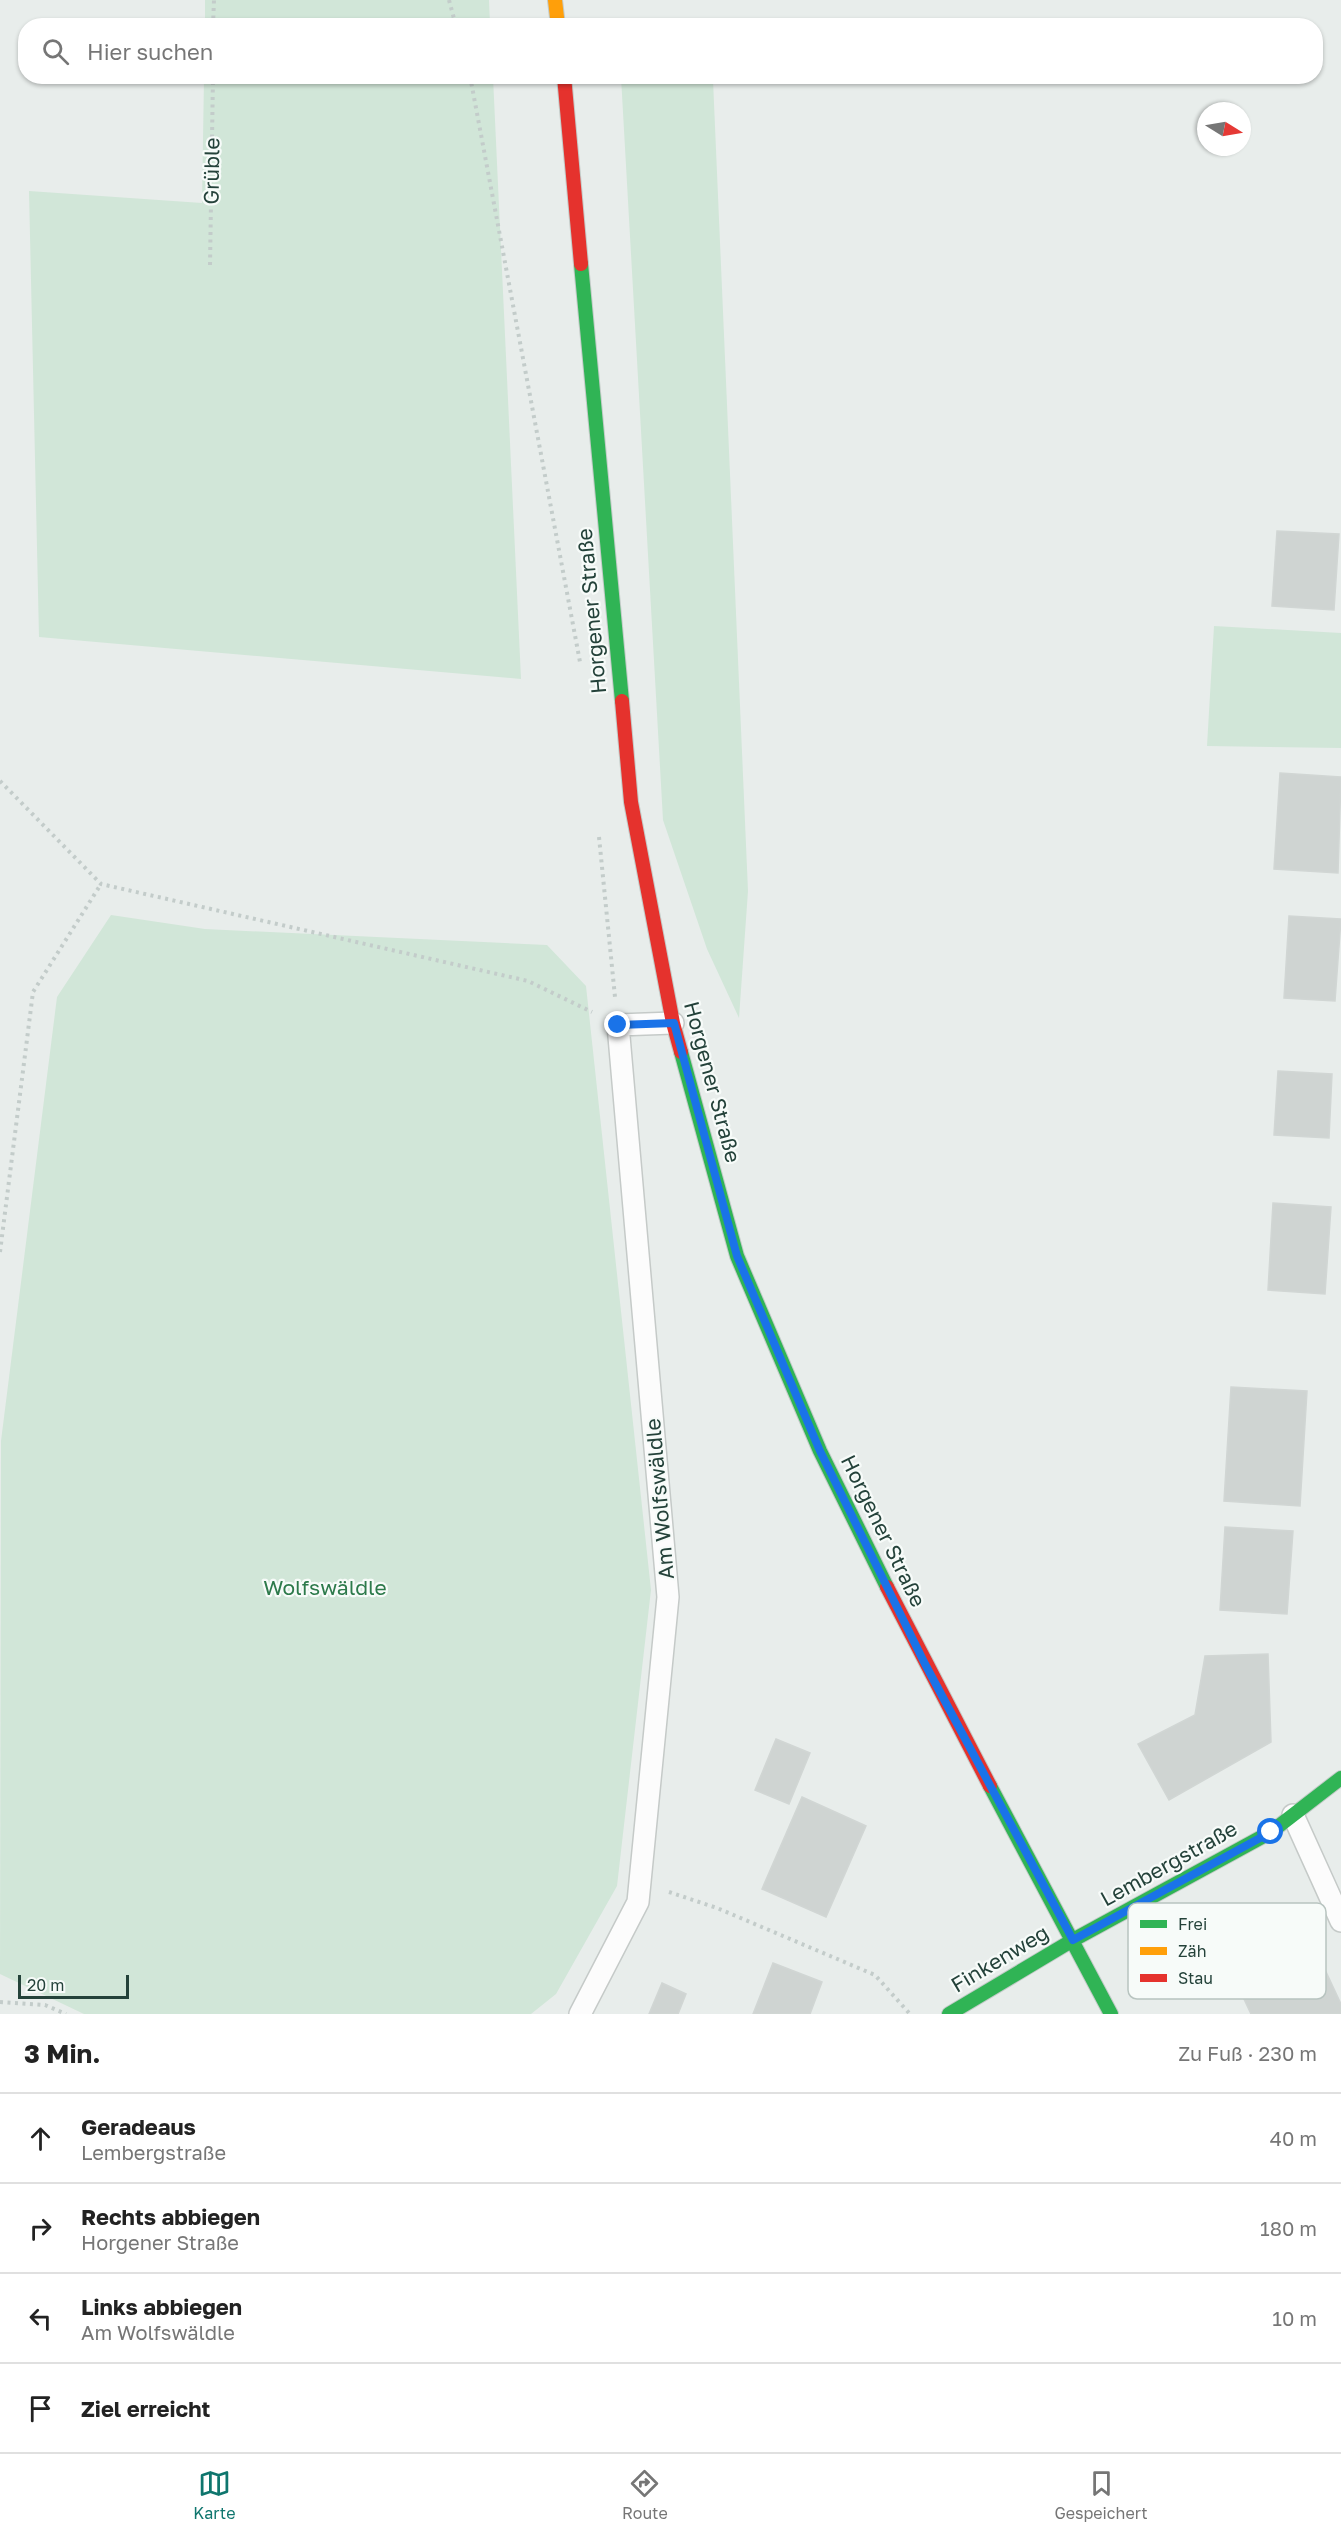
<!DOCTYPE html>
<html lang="de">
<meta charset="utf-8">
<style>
:root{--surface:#fff;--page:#f6f6f6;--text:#222;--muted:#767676;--line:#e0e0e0;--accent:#0f766e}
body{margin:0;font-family:"Golos Text",sans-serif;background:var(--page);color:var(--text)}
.compass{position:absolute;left:1197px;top:102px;width:54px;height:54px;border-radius:50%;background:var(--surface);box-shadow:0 2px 4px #0004;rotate:101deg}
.scale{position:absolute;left:18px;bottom:15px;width:111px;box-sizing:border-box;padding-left:6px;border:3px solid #24423a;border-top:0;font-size:16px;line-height:21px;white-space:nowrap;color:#24423a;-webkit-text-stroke:4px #f7fbf9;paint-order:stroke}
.stop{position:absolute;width:18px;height:18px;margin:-14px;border:4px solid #1a73e8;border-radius:50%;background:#fff}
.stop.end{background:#1a73e8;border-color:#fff;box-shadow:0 2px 6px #0008}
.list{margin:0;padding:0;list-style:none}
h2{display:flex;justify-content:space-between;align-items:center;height:78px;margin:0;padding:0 24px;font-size:26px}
h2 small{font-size:20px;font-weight:400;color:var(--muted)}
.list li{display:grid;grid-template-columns:39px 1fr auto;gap:18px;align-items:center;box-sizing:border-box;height:90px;padding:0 24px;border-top:2px solid var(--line)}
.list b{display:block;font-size:22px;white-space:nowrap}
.list p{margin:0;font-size:20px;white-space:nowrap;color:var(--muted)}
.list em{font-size:20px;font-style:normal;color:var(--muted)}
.icon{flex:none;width:33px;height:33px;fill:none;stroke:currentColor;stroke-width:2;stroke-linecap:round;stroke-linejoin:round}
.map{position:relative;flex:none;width:1341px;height:2014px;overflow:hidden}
.search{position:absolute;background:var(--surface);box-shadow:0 2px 4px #0004;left:18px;right:18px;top:18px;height:66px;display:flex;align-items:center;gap:15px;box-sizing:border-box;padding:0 21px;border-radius:24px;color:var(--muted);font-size:22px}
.sheet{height:438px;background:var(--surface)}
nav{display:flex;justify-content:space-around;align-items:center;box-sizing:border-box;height:84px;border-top:2px solid var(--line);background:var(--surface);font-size:16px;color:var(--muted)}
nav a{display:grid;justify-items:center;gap:3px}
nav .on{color:var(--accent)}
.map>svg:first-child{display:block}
.green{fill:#d1e6d8}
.building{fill:#cfd4d2;stroke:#d1d6d4;stroke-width:1.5}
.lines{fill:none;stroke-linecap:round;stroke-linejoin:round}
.lane-casing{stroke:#c5cac8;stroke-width:24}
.fast-casing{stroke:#c3cbc8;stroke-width:16}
.slow-casing{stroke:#c3cbc8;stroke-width:16}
.jam-casing{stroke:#c3cbc8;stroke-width:16}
.path{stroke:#c3ccca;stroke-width:4;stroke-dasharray:3 4.5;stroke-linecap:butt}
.lane{stroke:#fcfcfc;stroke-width:21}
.fast{stroke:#30b455;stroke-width:14}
.slow{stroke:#ff9f0a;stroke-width:14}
.jam{stroke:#e5322d;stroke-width:14}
.route{stroke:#1a73e8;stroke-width:8}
.labels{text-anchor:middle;stroke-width:4.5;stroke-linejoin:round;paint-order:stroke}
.street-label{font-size:21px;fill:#24423a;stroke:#f7fbf9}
.park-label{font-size:21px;fill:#2d7a4b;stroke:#f7fbf9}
.key{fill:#f7fbf9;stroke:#b8c4c0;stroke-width:1.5}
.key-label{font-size:16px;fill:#24423a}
</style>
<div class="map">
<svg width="1341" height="2014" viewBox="0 0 1341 2014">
<rect width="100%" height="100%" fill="#e8edeb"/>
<path class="green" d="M205,0H489L490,25H205Z
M707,76L713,80L748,891L739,1018L707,949L663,820L621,77Z
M204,77H493L521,679L39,637L29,191L202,203Z
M1214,626L1341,633V748L1207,746Z
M111,915L205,929L547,945L586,986L651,1590L617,1886L556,1994L531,2014H84L0,1974L1,1441L57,997Z"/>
<path class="building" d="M1277,531L1339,534L1334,610L1272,606Z
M1280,773L1341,777L1338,873L1274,869Z
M1289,916L1341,919L1335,1001L1284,998Z
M1278,1071L1332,1074L1329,1138L1274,1135Z
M1273,1203L1331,1207L1325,1294L1268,1290Z
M1231,1387L1307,1391L1300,1506L1224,1501Z
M1225,1527L1293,1531L1287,1614L1220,1610Z
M1268,1654L1271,1742L1169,1800L1138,1744L1195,1715L1205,1656Z
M776,1739L810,1753L789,1804L755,1790Z
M802,1797L866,1826L826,1917L762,1889Z
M1301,1918L1341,2004V2014H1251L1223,1954Z
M773,1963L822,1982L810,2014H753Z
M662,1983L686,1994L678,2014H649Z"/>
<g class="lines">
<g class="lane-casing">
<path id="lane" d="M1293,1815L1341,1921
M580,2014L638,1902L668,1597L618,1025L673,1023"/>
</g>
<g class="fast-casing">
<path id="fast" d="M581,264L622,701
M681,1052L737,1256L820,1451L887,1587
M990,1786L1111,2014
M949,2014L1073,1940L1271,1832L1341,1778"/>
</g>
<g class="slow-casing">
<path id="slow" d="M555,0L558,26"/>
</g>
<g class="jam-casing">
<path id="jam" d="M564,76L581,264
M622,701L631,802L673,1023L681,1052
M887,1587L990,1786"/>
</g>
<path class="path" d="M449,0L456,26
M213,26L214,0
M470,76L580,662
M210,265L213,76
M0,781L101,884L528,981L592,1012
M599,837L615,997
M0,1252L33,992L101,884
M669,1892L717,1908L875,1975L910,2014
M0,2002L45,2005L66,2014"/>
<use href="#lane" class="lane"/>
<use href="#fast" class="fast"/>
<use href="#slow" class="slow"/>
<use href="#jam" class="jam"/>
</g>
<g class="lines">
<path class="route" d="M618,1025L674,1023L737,1256L820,1451L925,1664L1073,1940L1271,1832"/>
</g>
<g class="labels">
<g class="street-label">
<text transform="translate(212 171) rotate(-89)" y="7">Grüble</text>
<text transform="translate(592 611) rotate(-95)" y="7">Horgener Straße</text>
<text transform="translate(712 1082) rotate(75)" y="7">Horgener Straße</text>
<text transform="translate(660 1499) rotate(-95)" y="7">Am Wolfswäldle</text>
<text transform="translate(883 1531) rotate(64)" y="7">Horgener Straße</text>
<text transform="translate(1169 1864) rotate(-29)" y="7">Lembergstraße</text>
<text transform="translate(1000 1959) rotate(-31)" y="7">Finkenweg</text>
</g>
<g class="park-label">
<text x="325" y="1595">Wolfswäldle</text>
</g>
</g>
<rect x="1128" y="1903" width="198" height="96" rx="9" class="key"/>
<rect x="1140" y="1920" width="27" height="8" fill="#30b455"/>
<rect x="1140" y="1947" width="27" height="8" fill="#ff9f0a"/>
<rect x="1140" y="1974" width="27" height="8" fill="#e5322d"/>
<g class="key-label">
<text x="1178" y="1930">Frei</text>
<text x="1178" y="1957">Zäh</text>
<text x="1178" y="1984">Stau</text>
</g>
</svg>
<svg class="compass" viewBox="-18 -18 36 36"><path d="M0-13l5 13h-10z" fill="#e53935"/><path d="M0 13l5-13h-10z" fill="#767676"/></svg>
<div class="scale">20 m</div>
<div class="stop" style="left:1271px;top:1832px"></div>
<div class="stop end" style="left:618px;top:1025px"></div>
<div class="search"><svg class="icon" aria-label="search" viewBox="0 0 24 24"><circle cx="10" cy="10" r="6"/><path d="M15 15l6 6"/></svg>Hier suchen</div>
</div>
<section class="sheet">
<h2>3 Min.<small>Zu Fuß · 230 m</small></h2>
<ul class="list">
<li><svg class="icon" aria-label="ahead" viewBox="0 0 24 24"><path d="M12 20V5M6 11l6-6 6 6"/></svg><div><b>Geradeaus</b><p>Lembergstraße</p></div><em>40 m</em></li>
<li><svg class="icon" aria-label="right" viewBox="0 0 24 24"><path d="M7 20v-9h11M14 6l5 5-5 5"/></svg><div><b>Rechts abbiegen</b><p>Horgener Straße</p></div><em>180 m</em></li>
<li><svg class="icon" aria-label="left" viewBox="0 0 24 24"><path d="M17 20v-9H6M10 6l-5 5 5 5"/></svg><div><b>Links abbiegen</b><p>Am Wolfswäldle</p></div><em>10 m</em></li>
<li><svg class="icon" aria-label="arrive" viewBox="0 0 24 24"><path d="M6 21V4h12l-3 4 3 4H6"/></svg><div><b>Ziel erreicht</b></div></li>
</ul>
</section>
<nav>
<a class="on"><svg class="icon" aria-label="map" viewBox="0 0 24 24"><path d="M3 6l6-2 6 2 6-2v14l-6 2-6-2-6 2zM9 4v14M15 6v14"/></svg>Karte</a>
<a><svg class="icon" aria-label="directions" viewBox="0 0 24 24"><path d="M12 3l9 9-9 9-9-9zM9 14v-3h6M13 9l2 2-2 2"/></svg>Route</a>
<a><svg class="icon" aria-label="saved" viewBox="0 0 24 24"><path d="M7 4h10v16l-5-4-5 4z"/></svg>Gespeichert</a>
</nav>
